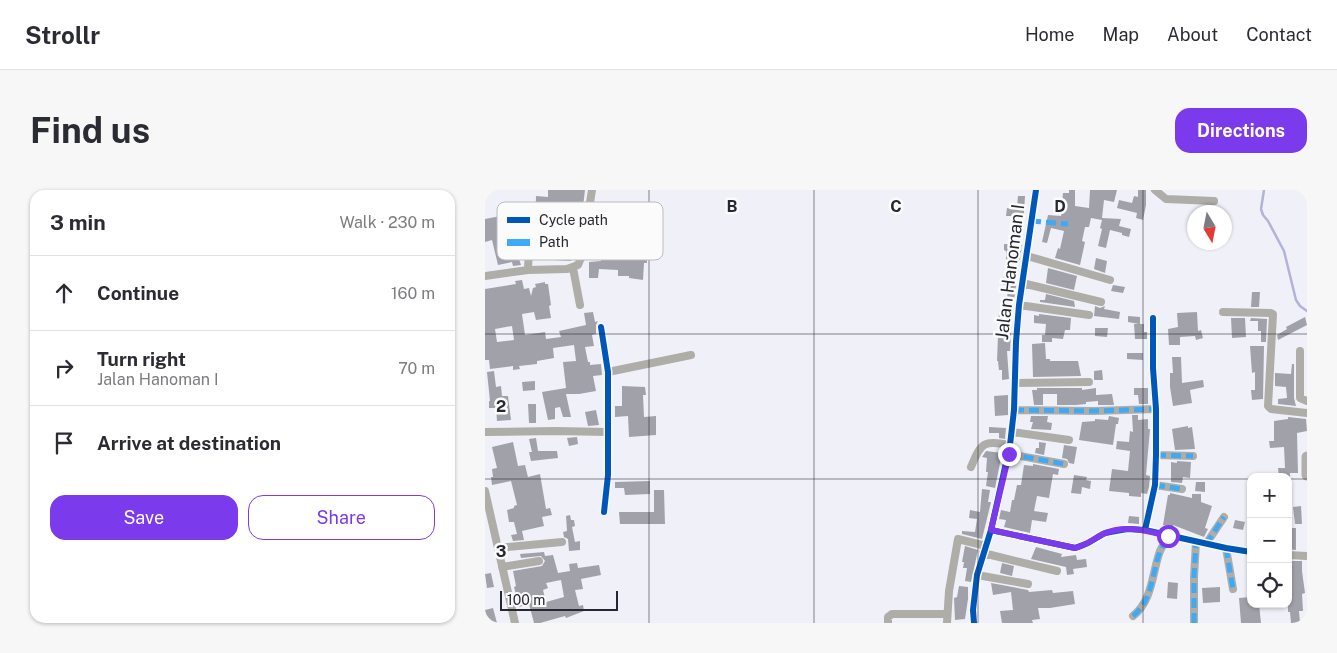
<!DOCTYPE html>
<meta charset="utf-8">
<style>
:root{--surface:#fff;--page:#f7f7f7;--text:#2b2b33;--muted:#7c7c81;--line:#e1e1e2;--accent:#7c3aed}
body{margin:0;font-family:"Public Sans",sans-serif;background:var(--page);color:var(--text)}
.controls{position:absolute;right:15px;bottom:15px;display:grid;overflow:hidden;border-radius:10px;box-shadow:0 1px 4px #0004}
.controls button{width:45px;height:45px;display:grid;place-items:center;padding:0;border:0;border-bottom:1px solid var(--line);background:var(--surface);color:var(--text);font:25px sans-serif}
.compass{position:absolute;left:702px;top:15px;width:45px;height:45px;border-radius:50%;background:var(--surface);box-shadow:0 1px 4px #0004;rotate:170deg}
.scale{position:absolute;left:15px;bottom:12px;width:118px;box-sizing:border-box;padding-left:5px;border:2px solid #262730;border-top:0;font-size:14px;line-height:18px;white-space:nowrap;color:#262730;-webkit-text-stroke:4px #fbfbfb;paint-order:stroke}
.stop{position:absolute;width:15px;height:15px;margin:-11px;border:4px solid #7c3aed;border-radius:50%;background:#fff}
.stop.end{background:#7c3aed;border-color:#fff;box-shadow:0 1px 5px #0008}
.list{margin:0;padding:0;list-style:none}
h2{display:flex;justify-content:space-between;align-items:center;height:65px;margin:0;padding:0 20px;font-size:21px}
h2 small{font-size:16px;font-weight:400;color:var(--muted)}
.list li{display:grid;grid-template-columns:32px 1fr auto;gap:15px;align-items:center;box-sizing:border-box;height:75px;padding:0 20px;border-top:1px solid var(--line)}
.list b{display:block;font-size:19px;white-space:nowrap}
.list p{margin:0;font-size:16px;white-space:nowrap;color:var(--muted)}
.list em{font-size:16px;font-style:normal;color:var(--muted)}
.actions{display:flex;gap:10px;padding:15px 20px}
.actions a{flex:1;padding:11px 0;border:1px solid var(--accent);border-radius:15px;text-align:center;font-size:18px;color:var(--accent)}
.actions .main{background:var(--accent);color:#fff}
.icon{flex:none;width:28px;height:28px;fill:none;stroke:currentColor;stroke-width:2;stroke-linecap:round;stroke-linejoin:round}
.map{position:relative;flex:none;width:822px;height:433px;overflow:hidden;border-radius:15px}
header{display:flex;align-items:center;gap:30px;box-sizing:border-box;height:70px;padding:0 25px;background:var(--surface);border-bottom:1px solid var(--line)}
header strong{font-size:24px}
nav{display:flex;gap:28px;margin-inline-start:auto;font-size:18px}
.intro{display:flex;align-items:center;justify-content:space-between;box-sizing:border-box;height:120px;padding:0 30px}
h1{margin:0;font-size:35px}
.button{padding:12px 22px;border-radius:15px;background:var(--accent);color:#fff;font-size:18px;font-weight:700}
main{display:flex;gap:30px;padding:0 30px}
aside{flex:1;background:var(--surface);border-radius:15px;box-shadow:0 1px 4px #0004}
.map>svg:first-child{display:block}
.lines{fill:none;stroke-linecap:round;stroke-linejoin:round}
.stream{stroke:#b2b3d8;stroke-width:2.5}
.building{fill:#a1a1a9;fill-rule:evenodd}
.minor{stroke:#afada7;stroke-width:8}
.primary{stroke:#b1afac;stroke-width:11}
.quiet{stroke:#3fa9f5;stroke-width:5;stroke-dasharray:10 5;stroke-linecap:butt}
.cycleway-casing{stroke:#fbfbfb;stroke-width:9}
.cycleway{stroke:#0057b8;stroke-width:6}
.route{stroke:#7c3aed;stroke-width:6}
.grid{fill:none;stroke:#262730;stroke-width:1;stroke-opacity:0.55}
.labels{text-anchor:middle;stroke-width:5;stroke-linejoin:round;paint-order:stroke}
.street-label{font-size:18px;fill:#262730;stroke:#fbfbfb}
.key{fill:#fbfbfb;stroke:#bbbbbe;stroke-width:1}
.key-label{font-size:14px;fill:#262730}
.grid-label{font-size:16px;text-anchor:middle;font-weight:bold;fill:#262730;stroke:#fbfbfb;stroke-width:5;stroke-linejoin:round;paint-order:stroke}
</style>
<header>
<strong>Strollr</strong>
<nav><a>Home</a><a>Map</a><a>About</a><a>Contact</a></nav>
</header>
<div class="intro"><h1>Find us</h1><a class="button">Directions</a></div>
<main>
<aside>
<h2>3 min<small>Walk · 230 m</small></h2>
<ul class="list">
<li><svg class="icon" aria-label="ahead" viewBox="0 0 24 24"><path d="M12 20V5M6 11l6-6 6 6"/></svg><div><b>Continue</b></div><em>160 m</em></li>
<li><svg class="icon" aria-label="right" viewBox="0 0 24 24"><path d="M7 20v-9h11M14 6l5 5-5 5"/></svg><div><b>Turn right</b><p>Jalan Hanoman I</p></div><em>70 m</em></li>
<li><svg class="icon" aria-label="arrive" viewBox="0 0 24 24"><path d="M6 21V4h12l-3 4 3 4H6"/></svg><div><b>Arrive at destination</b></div></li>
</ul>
<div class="actions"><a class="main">Save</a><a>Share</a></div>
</aside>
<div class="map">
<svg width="822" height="433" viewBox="0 0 822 433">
<rect width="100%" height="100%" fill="#f0f0f8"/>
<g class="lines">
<path class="stream" d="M779,0L776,19L778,25L783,31L799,61L811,110L815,116L822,121"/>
</g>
<path class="building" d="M63,0H100L97,25L71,23V26H63L62,40H64V47L78,48V39H90L86,71L50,69L51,56L55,57L56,42H50L51,6L63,7Z
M584,0H590V16L604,18L605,0H632L629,12L619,10L617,28L636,29L634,36L646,39L644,47L637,45V43L625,40L621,58L613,56L617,39L615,38L617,30L606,28L604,37H600L597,51L600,52L595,75L570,68L573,58L575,59L579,41L566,38L562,53L557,52L563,25L576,26L578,3H584Z
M653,0H661V15L658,30L651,28L652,23L632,18L634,10L647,13L649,6L653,7Z
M533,6H540L538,39L529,38V26H521L522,18L530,19V16H532Z
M119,20H127L126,30H135V38L154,40L153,65H162V73H159L158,90L144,88V86H133V80L114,79L113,88H104V72L116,71L117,57H115L116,30L119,31Z
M27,24L30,36L39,34V42L30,44L34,62L37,61L38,69H34L36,75L28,76L27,72L13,75L7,50L0,52V29Z
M519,54L537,55L529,110H522L523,95H518L519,86H521L522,70L521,69V61L519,60Z
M611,68L622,71L620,83L609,79Z
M563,78L592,86L589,100L561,93Z
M37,90L39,99L44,98L46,106L48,98L51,97L50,94L60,92V94H63L66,115L64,116L66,128L51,130L49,122L37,124L40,145L60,142L61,149L76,147L74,141L101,135L99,123L108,122L110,132L113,131L111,135V144L107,145L109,156L100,157L103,172H105V175L116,174L117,185L108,186L111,201L94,204H81L86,227H78L75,217L70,218V229L63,230L57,202L81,198L78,172L91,171L89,155L68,158L69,168L52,171V174L34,176L35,179L28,180V176L5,179L4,170H0V99L31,94L30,91ZM27,136L29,150L12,152L10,139Z
M628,95L640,97L638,103L626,101Z
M767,102H775L774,117H766Z
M561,104L589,111L590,117L555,112V110H560Z
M610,116L615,118L620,116L619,119L635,122L634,129L609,126Z
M514,120H522L521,126L527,127L525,161H522L524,189L517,190V180H514L513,171H512Z
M712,122L713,141L716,140L718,148L711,150L710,146L695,147V155H684L683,139L693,137L692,123Z
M554,124L586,128L585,140H580L578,149L567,148V152H557V145H560L561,134L549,133V125L554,126Z
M643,126L655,127V134H659V142H662V149H650L649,134H654L643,132Z
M820,127L822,135L793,150L792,145L802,139L801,137Z
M746,128H760L761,147L747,148Z
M766,128L782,129L781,152H776V141H773V131H765Z
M610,138H623L622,147L610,146Z
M560,153L561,169H565V171H593L596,186L548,187L547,154Z
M765,156H779L778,209L767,210L766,200H770V182L767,183Z
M642,163H658V170L642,169Z
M687,167H696L697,193L718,190L719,197L705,200L707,213L688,216L685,197V183H688Z
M807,174H809V208L811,216L793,214V209L802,208L801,197L790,196V183L806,184Z
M617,180L618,190H609V181Z
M9,181L11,197L16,196L17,206H23L26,230L12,231L11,218H4V211H5L2,182Z
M50,191V200L38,201L37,192Z
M137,196L160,197L161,205H158L159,227L171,226V245L144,247L143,226L130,227V216H137Z
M552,198H597V200L611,198V205L627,204L629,215H613V211L601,212V214L591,215H572V204H558V215H549L547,200H552Z
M649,198H663V214H654L653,205H649Z
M523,205V225L510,226L509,206Z
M43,214H51V233H44Z
M111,220L114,235L103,236L100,222Z
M647,225H653V230L663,229V239H665L661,285L665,286L664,297L662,304L656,303V307L644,306V303L624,301L627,279L643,281L645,261L631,259L632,251L644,252L645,241L648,242Z
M546,226H563L562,232L567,233L566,240L546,239L548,232H545Z
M624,226L634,228L633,234H631L628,255L594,250L597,232L610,231V229L623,230Z
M803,227L821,229L822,241L812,243L813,283H805V287H794L793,278H800L799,257L785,258L784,251H789V231L803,229Z
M703,236V238L707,237L710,259L690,260L687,239Z
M504,237L521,238L520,249L514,248V243H504Z
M92,247L93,254L84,256L82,248Z
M51,248L53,261H72L73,268L46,271L44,262H47L44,249Z
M28,252L33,276L40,275L43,287L55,284L61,319L65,318L67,325L57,327L59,336L37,341L39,350L28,351L26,345L32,344L29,332H24L22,320L29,318V316L32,315L26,291L7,295L6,287H8L7,279L12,278L7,257Z
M554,252L561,253L559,265L550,263L551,258H554Z
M579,255L592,257L589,274L584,273L582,269L577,268Z
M501,261L517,263L510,298L501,296L503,282H501L502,268L497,267Z
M692,271L706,272L705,288L698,287L697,293L686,292V272L692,273Z
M548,274L574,279L573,285L568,284L564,308L552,306L549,321L563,323L561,332L547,330L545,343L519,337L521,330L514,329L516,320L525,322L527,310H529L532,295H536L539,275L548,276Z
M589,285L602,287L601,290L606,291L605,299L597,297L596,304L586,303Z
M165,291V304L140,305L139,298H130V292Z
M711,292H720V302L710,301Z
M497,299L505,300L503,312H506L497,349L477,344V341L490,342L492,329L484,328L485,320L495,322Z
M169,300H179L180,334H135L134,322H169Z
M685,303L707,308V304H716V312L727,316L720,338L723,339L719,347L688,335V337L678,335L683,305H685Z
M816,316L817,334H810L808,317Z
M85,325L86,330H89L90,336L87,337L90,352L95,351V360L84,361L83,349L79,347L78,342L82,341L81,326Z
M644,326L654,327V334L643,333Z
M750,330L760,332L758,340L748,338Z
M803,338H811V360L803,359Z
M480,356L493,360L486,392L480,391L482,378H478L479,372H477Z
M551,357L577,364L576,367L591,365L592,370L601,369L602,377L588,379L589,384L582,385L581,377L546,369Z
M59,362L60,366L68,365L73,383L85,381L84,374L92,373L93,378L114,375L116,385L96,389L98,399L90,400L94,416L98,415L99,421L81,428L80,426L55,433H49L44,414L34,417L29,397L31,396L28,381L57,376L60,371L56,366L36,368L35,364ZM76,390L79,407L61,412L58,400L63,398L61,393Z
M806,371H817V381L820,403L817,404L818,421H814L815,433H806L805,422H803V382H806Z
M517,373L529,376L527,386L515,383Z
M6,383L9,397L2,398L0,384Z
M683,392L693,393L692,409L682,408Z
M506,393L543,400L544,402L567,400L568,403L588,401L590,414L565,418H553L555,429L547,430L548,433H517L515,421L528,420L526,402L508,405Z
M474,396L483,397V409L480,429L470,430L469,408L472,407Z
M735,397V412L718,413L717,398Z
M766,407V414H774L776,433H756L754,408Z
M8,418L12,433H0V420Z"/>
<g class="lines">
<path class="minor" d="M670,0L681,9L729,11
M542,66L625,90
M88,78L95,115
M43,80L45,37
M0,86L43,80L82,79L93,75L96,68L107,0
M537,93L616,112
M534,115L604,125
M738,122L786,123L788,124L783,216L786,219L822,223
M116,137L123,182V285L119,322
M815,161V208L822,211
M123,182L206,165
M531,193L604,192
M529,220L609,221L671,219
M0,242L70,241L123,242
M527,242L584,250
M524,264L579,274
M671,265L708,266
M486,277C497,251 498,251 525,255
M670,295L697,299
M0,301L30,433
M506,340L590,358L603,353L620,343L642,339L660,340L741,358L766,362
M660,340L670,295L671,265V219L668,178V128
M721,354L739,327
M13,358L77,352
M741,358L748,399
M498,363L572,381
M803,365L822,366
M17,377L54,371
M492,385L543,394
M648,426C667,411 667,385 674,364C676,357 681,352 683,346
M403,433V427L407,424H462
M462,433L464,401L473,349L501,356
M489,433L488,420L492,385L506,340L525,255L529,220L531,152L534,115L551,0
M709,433V387L711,352"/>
<path class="primary" d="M822,267V285"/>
<path class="quiet" d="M546,31L583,34
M529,220L609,221L671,219
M524,264L579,274
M671,265L708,266
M670,295L697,299
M721,354L739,327
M741,358L748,399
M648,426C667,411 667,385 674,364C676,357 681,352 683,346
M709,433V387L711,352"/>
<g class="cycleway-casing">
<path id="cycleway" d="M116,137L123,182V285L119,322
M506,340L590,358L603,353L620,343L642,339L660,340L741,358L766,362
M660,340L670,295L671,265V219L668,178V128
M489,433L488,420L492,385L506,340L525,255L529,220L531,152L534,115L551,0"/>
</g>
<use href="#cycleway" class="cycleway"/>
</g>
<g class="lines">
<path class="route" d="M524,264L506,340L590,358C601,356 608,349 618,344C640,334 661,341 683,346"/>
</g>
<path class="grid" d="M164,0V433M329,0V433M493,0V433M658,0V433M0,144H822M0,289H766M803,289H822"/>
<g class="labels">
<g class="street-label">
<text transform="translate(525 82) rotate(-83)" y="6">Jalan Hanoman I</text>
</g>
</g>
<rect x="12" y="12" width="166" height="58" rx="8" class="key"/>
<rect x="22" y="27" width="23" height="6" fill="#0057b8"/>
<rect x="22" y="49" width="23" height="7" fill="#3fa9f5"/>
<g class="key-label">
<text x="54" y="35">Cycle path</text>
<text x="54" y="57">Path</text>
</g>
<g class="grid-label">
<text x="247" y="22">B</text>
<text x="411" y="22">C</text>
<text x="575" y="22">D</text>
<text x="16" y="222">2</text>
<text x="16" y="367">3</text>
</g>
</svg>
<div class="controls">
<button>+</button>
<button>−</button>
<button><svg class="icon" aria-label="locate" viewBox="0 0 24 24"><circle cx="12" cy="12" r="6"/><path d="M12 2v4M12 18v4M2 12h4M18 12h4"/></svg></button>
</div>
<svg class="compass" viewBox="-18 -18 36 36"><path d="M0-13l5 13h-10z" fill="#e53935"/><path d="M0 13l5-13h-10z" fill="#7c7c81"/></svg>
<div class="scale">100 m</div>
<div class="stop" style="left:683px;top:346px"></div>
<div class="stop end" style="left:524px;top:264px"></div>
</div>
</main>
